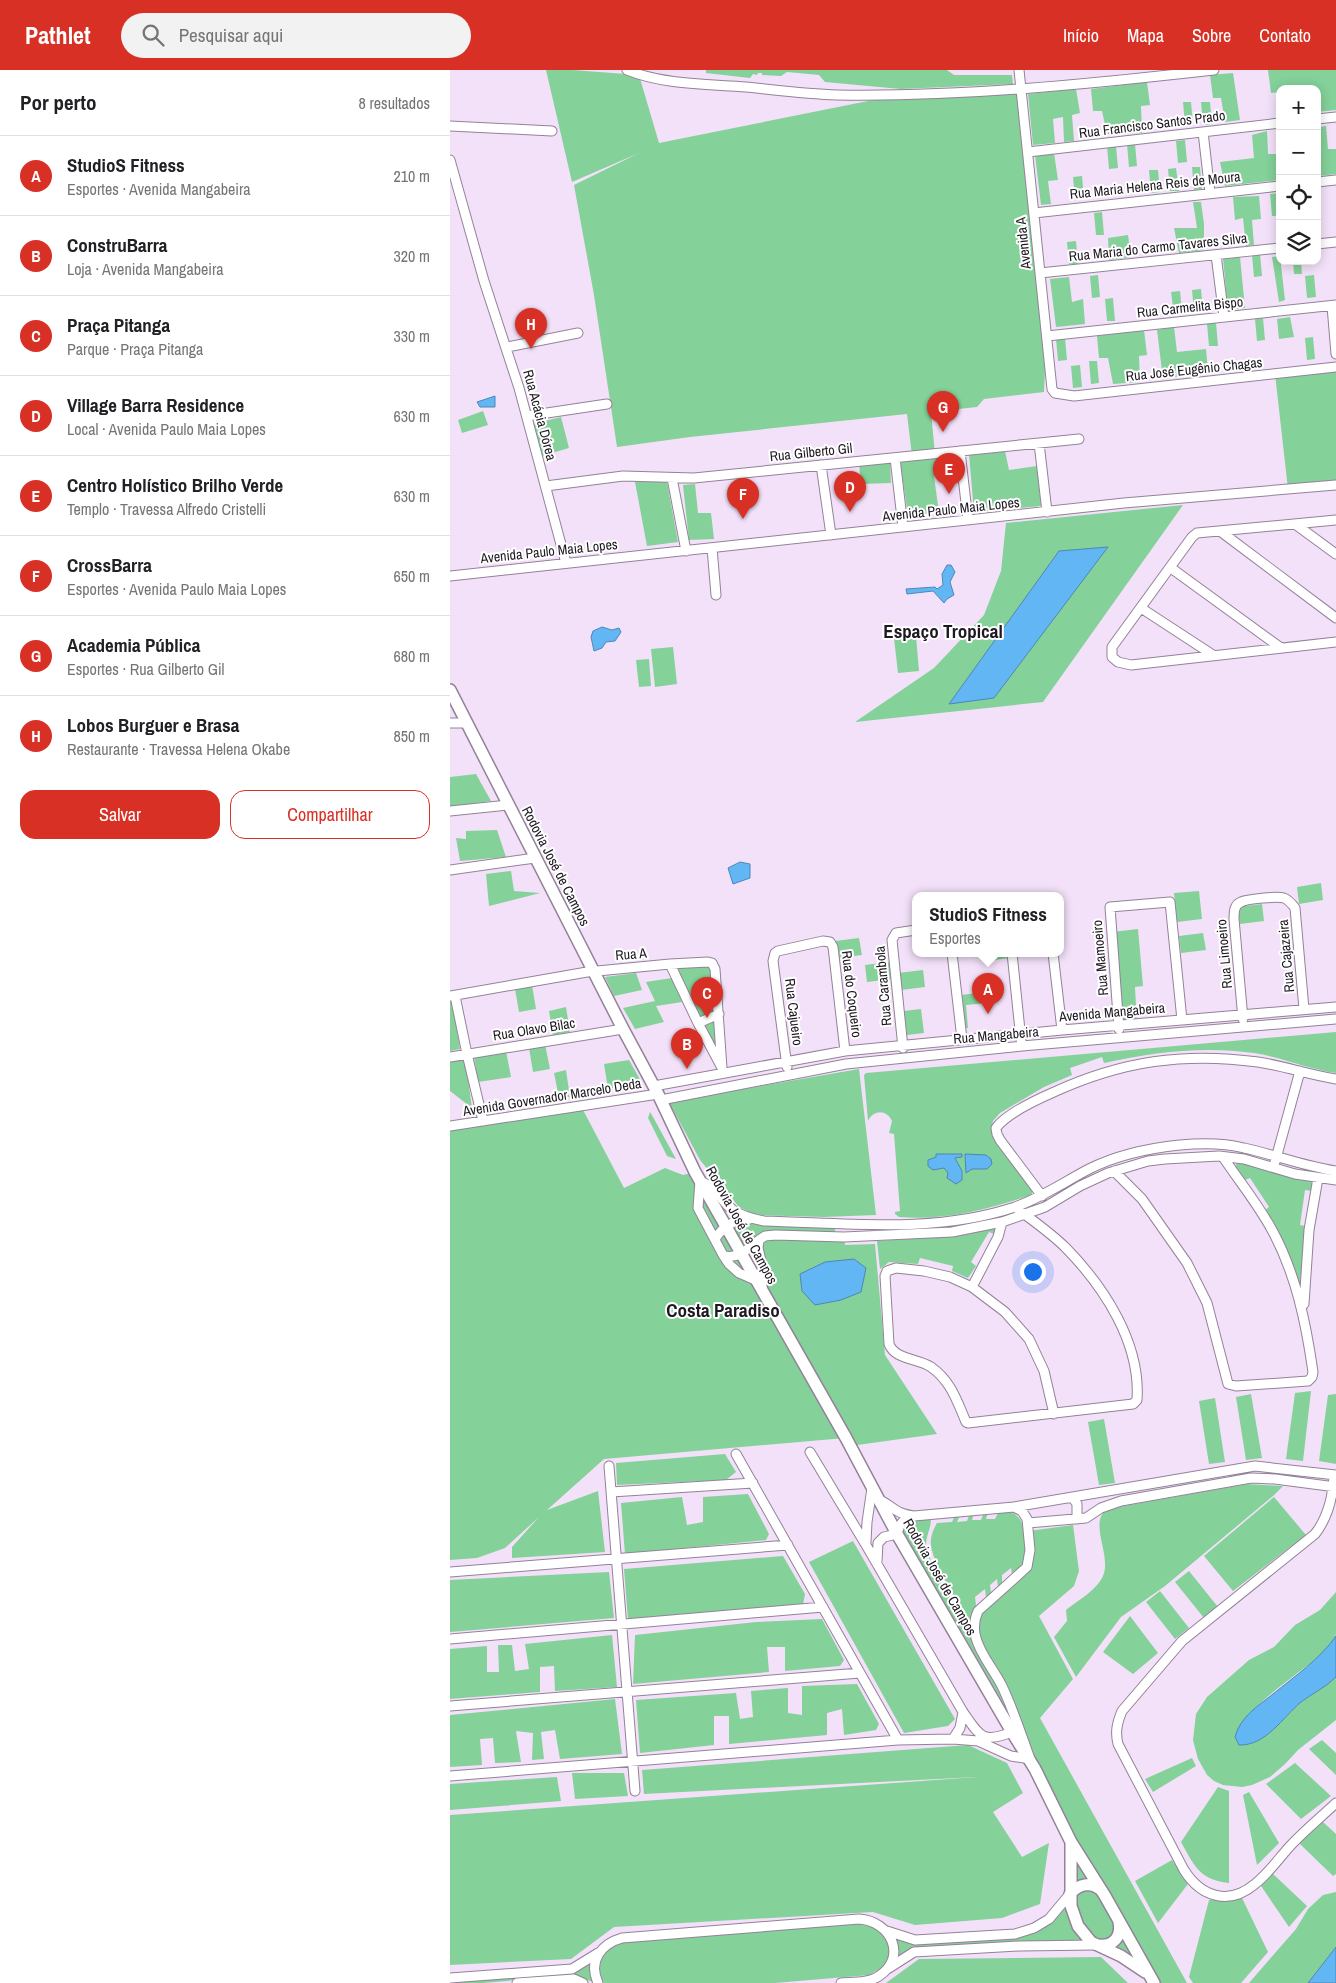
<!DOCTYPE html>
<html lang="pt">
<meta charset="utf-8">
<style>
:root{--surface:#fff;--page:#f2f2f2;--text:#202124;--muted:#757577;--line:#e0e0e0;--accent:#d93025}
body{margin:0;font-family:"Archivo Narrow",sans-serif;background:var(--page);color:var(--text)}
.controls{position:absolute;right:15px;top:15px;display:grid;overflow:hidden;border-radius:10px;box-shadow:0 2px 12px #0003}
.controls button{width:45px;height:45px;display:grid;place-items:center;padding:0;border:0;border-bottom:1px solid var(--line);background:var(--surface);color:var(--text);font:25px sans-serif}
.you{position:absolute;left:582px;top:1201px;width:18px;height:18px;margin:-12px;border:4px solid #fff;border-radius:50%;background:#1a73e8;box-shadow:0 0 0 8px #1a73e833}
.badge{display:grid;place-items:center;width:32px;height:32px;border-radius:50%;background:var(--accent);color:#fff;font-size:16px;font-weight:700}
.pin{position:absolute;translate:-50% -41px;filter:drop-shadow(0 1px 2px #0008)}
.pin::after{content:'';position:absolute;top:26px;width:18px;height:15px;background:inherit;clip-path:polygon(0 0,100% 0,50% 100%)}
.popup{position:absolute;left:462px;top:822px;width:152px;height:65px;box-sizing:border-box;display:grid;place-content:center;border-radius:10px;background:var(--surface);filter:drop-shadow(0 1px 4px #0005);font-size:16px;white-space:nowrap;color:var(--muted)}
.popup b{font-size:19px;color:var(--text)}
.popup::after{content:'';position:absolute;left:50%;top:100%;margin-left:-10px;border:10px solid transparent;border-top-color:var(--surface)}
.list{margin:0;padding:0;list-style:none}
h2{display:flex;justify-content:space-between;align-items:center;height:65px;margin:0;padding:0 20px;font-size:21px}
h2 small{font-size:16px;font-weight:400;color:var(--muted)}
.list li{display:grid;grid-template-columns:32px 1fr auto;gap:15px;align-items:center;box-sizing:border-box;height:80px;padding:0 20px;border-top:1px solid var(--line)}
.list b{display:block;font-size:19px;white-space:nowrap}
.list p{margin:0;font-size:16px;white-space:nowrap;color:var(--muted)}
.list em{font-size:16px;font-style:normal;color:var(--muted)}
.actions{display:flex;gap:10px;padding:15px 20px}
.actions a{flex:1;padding:11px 0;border:1px solid var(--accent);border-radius:15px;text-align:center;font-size:18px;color:var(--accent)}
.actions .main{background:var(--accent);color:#fff}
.icon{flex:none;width:28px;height:28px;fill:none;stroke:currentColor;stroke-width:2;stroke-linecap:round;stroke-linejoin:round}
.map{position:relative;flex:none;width:886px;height:1913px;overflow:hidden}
header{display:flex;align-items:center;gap:30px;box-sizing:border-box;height:70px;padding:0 25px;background:var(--accent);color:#fff}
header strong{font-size:24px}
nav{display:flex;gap:28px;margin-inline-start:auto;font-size:18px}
.search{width:350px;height:45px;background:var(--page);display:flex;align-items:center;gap:12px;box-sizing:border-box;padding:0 18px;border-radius:28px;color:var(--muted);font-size:19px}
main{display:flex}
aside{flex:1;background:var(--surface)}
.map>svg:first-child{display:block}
.green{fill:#84d19a;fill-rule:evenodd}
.water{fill:#62b6f3;stroke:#4e87b4}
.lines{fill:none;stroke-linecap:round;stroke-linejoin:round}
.minor-casing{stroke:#938298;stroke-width:11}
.major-casing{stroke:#938298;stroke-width:14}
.minor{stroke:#fff;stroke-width:9}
.major{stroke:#fff;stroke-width:11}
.labels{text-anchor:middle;stroke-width:4;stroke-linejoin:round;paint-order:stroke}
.street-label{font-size:14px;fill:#1e1820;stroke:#fff}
.district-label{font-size:19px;font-weight:bold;fill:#1e1820;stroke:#fff}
</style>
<header>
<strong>Pathlet</strong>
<div class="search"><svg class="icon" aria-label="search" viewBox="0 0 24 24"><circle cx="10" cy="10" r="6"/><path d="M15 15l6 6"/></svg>Pesquisar aqui</div>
<nav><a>Início</a><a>Mapa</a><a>Sobre</a><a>Contato</a></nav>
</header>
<main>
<aside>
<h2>Por perto<small>8 resultados</small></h2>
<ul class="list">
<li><span class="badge">A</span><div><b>StudioS Fitness</b><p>Esportes · Avenida Mangabeira</p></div><em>210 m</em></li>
<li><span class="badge">B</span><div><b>ConstruBarra</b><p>Loja · Avenida Mangabeira</p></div><em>320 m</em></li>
<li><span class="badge">C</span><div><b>Praça Pitanga</b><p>Parque · Praça Pitanga</p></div><em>330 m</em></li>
<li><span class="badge">D</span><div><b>Village Barra Residence</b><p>Local · Avenida Paulo Maia Lopes</p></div><em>630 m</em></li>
<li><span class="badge">E</span><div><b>Centro Holístico Brilho Verde</b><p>Templo · Travessa Alfredo Cristelli</p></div><em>630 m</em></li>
<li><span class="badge">F</span><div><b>CrossBarra</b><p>Esportes · Avenida Paulo Maia Lopes</p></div><em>650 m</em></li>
<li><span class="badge">G</span><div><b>Academia Pública</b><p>Esportes · Rua Gilberto Gil</p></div><em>680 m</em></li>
<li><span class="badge">H</span><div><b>Lobos Burguer e Brasa</b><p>Restaurante · Travessa Helena Okabe</p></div><em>850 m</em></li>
</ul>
<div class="actions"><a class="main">Salvar</a><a>Compartilhar</a></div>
</aside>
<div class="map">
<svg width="886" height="1913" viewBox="0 0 886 1913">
<rect width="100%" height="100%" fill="#f3e1f9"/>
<path class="green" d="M96,0H123L189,5L209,73L448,25L571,19L595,300L594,322L534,329L527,337L481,342L485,384L462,386L457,344L240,367L167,377L144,225L124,115L189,83L122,112Z
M256,0H497L504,5H562L563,14L451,19L375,12L369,5L337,2L331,6L312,5V3H308L307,5L303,4L300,8L256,3Z
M818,0H886V40L867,42V19H830V22L821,23Z
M783,3L790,50L775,52L771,28H763L760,5Z
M697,12L700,35L691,36L692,63L657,64L652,41H643L641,19Z
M626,19L630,43L622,45L624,71L614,72L613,47L603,49L605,73L583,75L578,24Z
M733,32H741L743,54L735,55Z
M751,32H760L762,54L753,55Z
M876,56L878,79H886V104L867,106V57Z
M817,61L818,84H829L830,110L775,116L770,92L804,88L802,65Z
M735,70L737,92L728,93L726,71Z
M677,74H685L687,96L679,97Z
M657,76H666L668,98L659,99Z
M604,83L608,110L598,111L601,134L591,135L585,85Z
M742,97H750L752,119L744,120Z
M726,98L729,121H720L718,99Z
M699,100H708L710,122L701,123Z
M632,106L634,129H625L623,107Z
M829,123L830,146H822L820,124Z
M809,126L811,149L802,150L804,175L796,176L793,148L785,150L783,127Z
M743,132H751L754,154V180L729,183L724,158H747Z
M652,142L654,165H646L644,143Z
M678,165L681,187L659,190L658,168Z
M626,171L628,194H619L617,172Z
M810,184L812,206L804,207L802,185Z
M830,186L835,230L829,232L822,187Z
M790,187L795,238L778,240L773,189Z
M843,191H851L852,204H844Z
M648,205L650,227L642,228L640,206Z
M864,205L866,227L857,228L855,206Z
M619,207L622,232L633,229L635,254L606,257L600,209Z
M751,219L753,241L744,242L742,220Z
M730,221L732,243L724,244L721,222Z
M663,228L665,251H657L655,229Z
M840,247L844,267L829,269L827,249Z
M813,248L815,270L807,271L805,249Z
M766,253L768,276H759L757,254Z
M724,257L727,282L756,279L758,301L713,309L707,260Z
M694,260L697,285L689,286L690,312L663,314L658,288H649L647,266Z
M863,267L865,289L857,290L855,268Z
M615,268L617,290L608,291L606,269Z
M639,291H647L649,313L641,314Z
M630,295L632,317L623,318L621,296Z
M886,297V415L838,419L825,304Z
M33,341L38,355L12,363L8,350Z
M111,347L119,378L88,387L79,355Z
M555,381L559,400L587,396L591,436L524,442L519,384Z
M508,385L510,403L484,406L489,443L458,445L450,391Z
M440,392L441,413L411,414L409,394Z
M185,412H217L228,472L197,476Z
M245,414L248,443H261L264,469L239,470L233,415Z
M733,435L593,632L405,652L484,598L534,545L551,501L556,453Z
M466,566L469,601L448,603L444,568Z
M223,577L227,614L205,617L201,579Z
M199,589L201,616L189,617L186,590Z
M26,704L41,731L0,737V707Z
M47,760L56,787L10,791L6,768L16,769V761Z
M61,801L64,821L90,823L39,836L36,804Z
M871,813L873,830L849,834L847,817Z
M749,821L752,849L727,852L724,823Z
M812,834L814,851L790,854L787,837Z
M688,859L693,916L685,917L687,954L669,955L662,862Z
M753,863L756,880L731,883L729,866Z
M409,868L412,885L387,888L385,871Z
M558,883L560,888L536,891L534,885Z
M439,892L442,909L417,912L415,895Z
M262,893L272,998L220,894Z
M473,900L475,917L451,920L448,903Z
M186,903L192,920L164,926L155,907Z
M222,908L232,932L206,936L214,952L185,959L173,938L205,931L196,912Z
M82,915L86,939L69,942L65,919Z
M536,922L537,933L516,935L518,958H514L511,925Z
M0,931H2L10,979L0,981Z
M116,937L120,962L103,965L99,941Z
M471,939L474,963L457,965L454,941Z
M886,962V1003C858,999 831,987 804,983C753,976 704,982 654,993L652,987L620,998L622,1005L594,1017L550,1043L543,1051L542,1057L583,1121L581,1125C539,1139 494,1151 449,1147L445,1144V1142L450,1141L444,1064L439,1063L442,1051C437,1040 424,1039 418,1051L414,1005L416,1003Z
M95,974L100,999L83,1002L79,978Z
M56,981L61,1007L28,1012L24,987Z
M15,988L22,1038L0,1021V989Z
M179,990L192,1013L158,1019L154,994Z
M409,999L426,1145L374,1147L306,1145L289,1137L250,1090L219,1032Z
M116,1000L120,1027L109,1028L104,1003Z
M131,1036L174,1118L215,1098L233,1105L245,1102L275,1156L287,1151L385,1156V1164L394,1167L395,1175L425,1174L435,1285L487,1364L400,1376L395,1368L154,1389L97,1440L148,1421L155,1482L62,1488V1477L89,1447L55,1478L27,1488L0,1490V1059ZM308,1178L311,1221L291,1183Z
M200,1042L203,1047L226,1089L217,1086L198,1048Z
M790,1093L863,1111L862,1121L855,1120L850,1155L855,1156L850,1214H847L814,1141L819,1137L800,1108L795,1110L785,1098L786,1094Z
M544,1158L546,1161L544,1164L539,1162L521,1192L526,1196L518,1208L502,1201L503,1196L470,1188L468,1194L439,1192L430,1199L427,1171L487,1167Z
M861,1321L853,1391L836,1389L845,1323Z
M801,1324L812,1388L796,1390L786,1327Z
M886,1324V1394L869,1391L878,1325Z
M765,1328L775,1392L759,1394L749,1331Z
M654,1349L665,1413L649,1415L638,1352Z
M275,1384L286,1402L276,1410L167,1415L166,1393Z
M797,1414L833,1416L823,1426L715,1516L671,1547L626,1607L604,1567L617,1551L616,1540C627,1531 647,1520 653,1506C662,1485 638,1453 657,1439Z
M298,1424L319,1464L316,1470L175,1484L171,1433L232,1427L237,1455L253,1452V1427Z
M824,1427L856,1465L783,1521L754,1486Z
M556,1440C561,1442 565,1443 569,1448C575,1455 577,1481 575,1490C573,1497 567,1501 562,1505L561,1498L552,1505V1513L548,1517L547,1509L540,1515L541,1523L536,1527L535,1519L525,1527L526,1535L520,1552C509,1533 483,1495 481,1475C480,1467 483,1460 487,1453L502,1452L505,1445H510L507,1452L517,1451L520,1443H524L522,1450H531L534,1442H538L536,1449H545L549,1441Z
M481,1449C481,1458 476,1466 476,1475C478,1494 515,1552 526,1572L525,1548L577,1497L579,1461L623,1455L629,1501L624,1516L589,1546L623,1609L590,1648L737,1913H711L669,1848L617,1756L569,1660L450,1457L454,1451Z
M403,1471L505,1649L498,1656L454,1663L359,1492Z
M333,1486L355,1524L353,1535L178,1550L174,1499Z
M739,1501L768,1537L754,1548L725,1512Z
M159,1502L164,1548L0,1562V1510Z
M710,1521L739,1558L725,1569L696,1532Z
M886,1522C886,1535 886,1551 886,1564C884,1575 869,1586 861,1593C840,1609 791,1643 785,1667L789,1675C816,1676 833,1647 851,1632C863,1623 875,1617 886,1607V1650L848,1680L835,1694L820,1707L802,1715L792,1717L773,1715L764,1711L757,1705L748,1689L743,1670L746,1644L757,1627L799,1590L824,1577L845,1555L870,1540Z
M680,1546L708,1583L683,1604L653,1582Z
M372,1549L394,1590L390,1596L335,1601V1577H317L319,1602L183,1614L185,1565L306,1552Z
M162,1565L167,1617L105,1621L104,1596L90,1597V1622L0,1629V1579L37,1576V1602H49L48,1575H62L65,1601L79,1599L75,1574Z
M407,1614L429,1654L426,1660L394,1665L392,1639L377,1643V1665L279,1674V1646H264V1675L190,1683L186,1630L286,1623L290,1649L303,1647L301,1621L338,1618V1643L352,1645V1616Z
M165,1629L172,1684L110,1689L105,1660L91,1662L94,1689L82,1690L83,1663L66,1661L71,1692L45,1693L43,1668L30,1669L32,1695L0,1697V1645Z
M872,1670L886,1683V1705L859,1679Z
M518,1675L557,1693L573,1723L543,1742L572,1787L599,1773L590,1834L552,1848L465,1855L423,1842L164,1857L121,1889L0,1895V1745L527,1707L194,1724L192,1700Z
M742,1688L746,1696L703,1722L695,1709Z
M845,1693L881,1726L851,1749L816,1714Z
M122,1703H174L178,1726L125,1729Z
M107,1707L111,1731L0,1740V1714Z
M768,1717L779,1721V1813C749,1810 744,1795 731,1772Z
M799,1722L829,1773L807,1795L793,1725Z
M873,1752L886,1764V1804L883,1806L849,1773Z
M621,1772L651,1820L624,1819Z
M722,1790L738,1814L708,1853L685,1811Z
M822,1803L857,1836L839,1857L809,1813Z
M634,1820L647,1822L667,1850L666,1866L652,1874C637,1863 621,1846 625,1826Z
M886,1822V1877L858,1913H799L846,1859L858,1839L873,1825Z
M792,1828L818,1882L791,1913H743L739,1907L759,1830Z
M614,1835H617L635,1871H570L467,1878L461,1879L448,1887L445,1867H560Z
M417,1853C437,1862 444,1874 437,1895L419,1905L325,1913H154C143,1894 153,1882 169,1873Z
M670,1860L692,1895L656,1876Z
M651,1887L678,1913H436L469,1889Z
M142,1892L143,1912L125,1905L33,1913H0V1911L125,1901Z"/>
<path class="water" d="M45,326V337H30L27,332Z
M658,477L544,628L499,634L609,481Z
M497,495H501L505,502L500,512L504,525L497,529L494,533L483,521L457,524L456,519L485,517L487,519L493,515L492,504Z
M152,557L162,560L169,558L171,562L165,571L156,572L152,578L144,581L141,567L143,561Z
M290,792L300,794V808L283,814L278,798Z
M486,1084H512V1087L505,1088L512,1101V1110L506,1114L497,1108L498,1103L494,1098L483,1100L478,1096V1090L486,1087Z
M515,1084L536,1085L541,1089L542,1094L537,1099H522L516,1103Z
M404,1189L416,1198L411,1222L391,1230L365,1235L352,1221L350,1204L375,1192Z
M886,1566V1607C876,1617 863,1623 851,1632C833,1647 816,1676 789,1675L785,1667C790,1647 808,1636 823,1624C845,1606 870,1589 886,1566Z
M886,1877V1913H858Z"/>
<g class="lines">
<g class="minor-casing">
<path id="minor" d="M177,0C214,15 257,14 296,17C326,20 357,24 387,25C513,27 639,14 764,0
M569,0L602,319L605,323L624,326L886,297
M867,49L886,47
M0,56L102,61
M753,62L760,123
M578,82L830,53
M0,90L34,211L69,318L116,493
M867,112L886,110
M584,143L830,116
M867,174L886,172
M766,185L774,247
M590,203L830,178
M882,236L886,284
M597,266L886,235
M57,277L128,263
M77,346L157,334
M589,373L597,442
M510,381L518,450
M445,388L453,457
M371,395L381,465
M222,408L236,481
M96,416L173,406L244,408L629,369
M886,450L747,463L742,467L662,577V587L668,592L681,595L886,572
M845,454L886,484
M770,461L886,548
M262,478L266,525
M721,498L831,578
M0,506L674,433L886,415
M691,538L763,585
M0,653H16
M0,741L58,735
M0,800L85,788
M502,883L512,969
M562,883L571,970
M603,883L612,960
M258,892L262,893L265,899L272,998L248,953L220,894Z
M0,926L137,902L220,894
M5,926L17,984L33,1051
M793,949L784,849C784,842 784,835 791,832C797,829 827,826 834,828C839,830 842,834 845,838L854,939
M248,953L269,944
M669,959L660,837L720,832L732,950
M453,978L442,870L446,863L466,860
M0,987L173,959
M337,997L323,891L325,883L328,881L373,871L380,872L383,877L395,981
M204,1016L395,981L612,960L886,937
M211,1030L396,994L572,976L886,949
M0,1056L208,1024
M825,1092L850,1001
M664,1101L692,1129L737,1193L757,1233L778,1314L786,1316L858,1311L862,1307L863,1302C856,1253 846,1204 822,1160C808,1134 789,1111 773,1087
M592,1126L550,1070L547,1064L546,1058C556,1044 588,1029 604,1022C672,991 734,982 808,992C834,996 860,1005 886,1009
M565,1137C582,1150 601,1163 616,1178C654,1217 691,1273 687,1330L683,1334L518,1353L516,1352C507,1331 501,1311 481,1297C468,1288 445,1290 439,1274L435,1206L437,1201L446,1198L474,1201L500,1207L522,1217L555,1242L579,1269L594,1301L604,1344
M265,1169C274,1155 284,1150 300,1149
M273,1185C286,1191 299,1178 309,1170
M305,1210L289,1203L279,1194L273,1185L248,1138L250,1111C271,1120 268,1129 283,1140C292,1146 303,1149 314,1151C398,1153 484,1164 565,1137C593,1127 614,1112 639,1099C667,1085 700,1078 730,1075C751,1073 774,1073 794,1078C826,1085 853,1096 886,1101
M522,1217L548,1167L552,1152
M312,1219V1195L308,1178L309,1170L315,1166L325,1165L394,1167L502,1162L552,1152L595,1137L630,1116L658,1103L698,1091L715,1089L769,1086L794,1089L845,1104L886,1110
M854,1234L859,1160L868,1108
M360,1382L416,1475L513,1642C530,1666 532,1674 562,1662
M286,1384L448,1670
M159,1396L185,1721
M884,1405C883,1426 879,1446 865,1464L732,1571L672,1641C667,1653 665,1662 668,1674L734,1800C751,1827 779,1836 805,1814C819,1803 829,1788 841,1775C855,1760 871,1747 886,1733
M161,1422L303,1413
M623,1428L627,1434V1449
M564,1437L805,1396L886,1405
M578,1453L636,1448L651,1438L671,1431L801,1408L825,1409L886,1417
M416,1472L417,1452L422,1418
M427,1491L428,1473L434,1467L447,1464C450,1452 453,1450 464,1446
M0,1502L338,1475
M0,1569L373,1537
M0,1636L410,1603
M503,1669L510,1658L513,1642
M0,1706L448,1670L503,1669L528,1671L561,1686L580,1689C571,1664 563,1639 552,1616C544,1600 530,1584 526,1568C523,1558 524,1550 528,1541L577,1497L580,1480L577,1449L572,1441L564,1437L464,1446C443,1443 445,1437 428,1429
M437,1861L465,1870L565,1864L584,1858L599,1849L620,1824
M439,1898L464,1882L570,1876L646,1875
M0,1908L122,1899L148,1883
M67,1913L124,1909L133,1913
M148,1913C138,1891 151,1874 172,1868L409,1849C441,1851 458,1887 429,1906C419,1913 403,1912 391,1913"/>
</g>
<g class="major-casing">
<path id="major" d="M0,620L173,959L208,1024L245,1102L396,1368L447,1464L562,1662L585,1699L621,1772L655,1826L704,1913
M621,1774V1836L628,1856L641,1872L671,1886L695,1902
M620,1824C629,1814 641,1811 651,1820
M648,1875C663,1877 672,1867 669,1852"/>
</g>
<use href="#minor" class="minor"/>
<use href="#major" class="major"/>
</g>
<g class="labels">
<g class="street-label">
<text transform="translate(702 54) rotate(-7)" y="5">Rua Francisco Santos Prado</text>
<text transform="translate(705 115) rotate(-6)" y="5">Rua Maria Helena Reis de Moura</text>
<text transform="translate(573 173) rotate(-96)" y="5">Avenida A</text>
<text transform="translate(708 177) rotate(-6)" y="5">Rua Maria do Carmo Tavares Silva</text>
<text transform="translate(740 237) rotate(-6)" y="5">Rua Carmelita Bispo</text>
<text transform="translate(744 299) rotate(-6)" y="5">Rua José Eugênio Chagas</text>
<text transform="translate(90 345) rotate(75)" y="5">Rua Acácia Dórea</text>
<text transform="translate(361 382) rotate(-6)" y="5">Rua Gilberto Gil</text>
<text transform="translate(501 439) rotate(-6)" y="5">Avenida Paulo Maia Lopes</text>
<text transform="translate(99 481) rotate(-6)" y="5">Avenida Paulo Maia Lopes</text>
<text transform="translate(106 796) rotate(63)" y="5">Rodovia José de Campos</text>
<text transform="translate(181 884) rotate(-5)" y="5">Rua A</text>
<text transform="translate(774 884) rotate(-95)" y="5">Rua Limoeiro</text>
<text transform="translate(836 886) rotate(-95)" y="5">Rua Cajazeira</text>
<text transform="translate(650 888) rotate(-95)" y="5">Rua Mamoeiro</text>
<text transform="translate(433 916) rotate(-95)" y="5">Rua Carambola</text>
<text transform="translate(402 924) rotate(83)" y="5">Rua do Coqueiro</text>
<text transform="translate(344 942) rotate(83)" y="5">Rua Cajueiro</text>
<text transform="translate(662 942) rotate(-5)" y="5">Avenida Mangabeira</text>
<text transform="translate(84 959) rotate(-9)" y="5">Rua Olavo Bilac</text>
<text transform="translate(546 965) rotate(-5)" y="5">Rua Mangabeira</text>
<text transform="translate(102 1027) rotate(-9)" y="5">Avenida Governador Marcelo Deda</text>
<text transform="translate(292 1155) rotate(61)" y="5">Rodovia José de Campos</text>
<text transform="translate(490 1507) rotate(60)" y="5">Rodovia José de Campos</text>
</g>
<g class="district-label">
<text x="493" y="568">Espaço Tropical</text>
<text x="273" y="1247">Costa Paradiso</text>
</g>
</g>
</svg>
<div class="controls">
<button>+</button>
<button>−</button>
<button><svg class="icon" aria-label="locate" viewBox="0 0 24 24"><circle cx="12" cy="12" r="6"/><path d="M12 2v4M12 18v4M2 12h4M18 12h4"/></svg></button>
<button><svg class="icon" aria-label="layers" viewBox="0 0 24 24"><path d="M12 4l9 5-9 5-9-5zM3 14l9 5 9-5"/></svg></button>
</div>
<div class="you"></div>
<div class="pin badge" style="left:538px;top:944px">A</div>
<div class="popup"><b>StudioS Fitness</b>Esportes</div>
<div class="pin badge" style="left:237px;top:999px">B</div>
<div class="pin badge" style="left:257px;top:948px">C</div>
<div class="pin badge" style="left:400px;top:442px">D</div>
<div class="pin badge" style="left:499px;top:424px">E</div>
<div class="pin badge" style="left:293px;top:449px">F</div>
<div class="pin badge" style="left:493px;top:362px">G</div>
<div class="pin badge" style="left:81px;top:279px">H</div>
</div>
</main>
